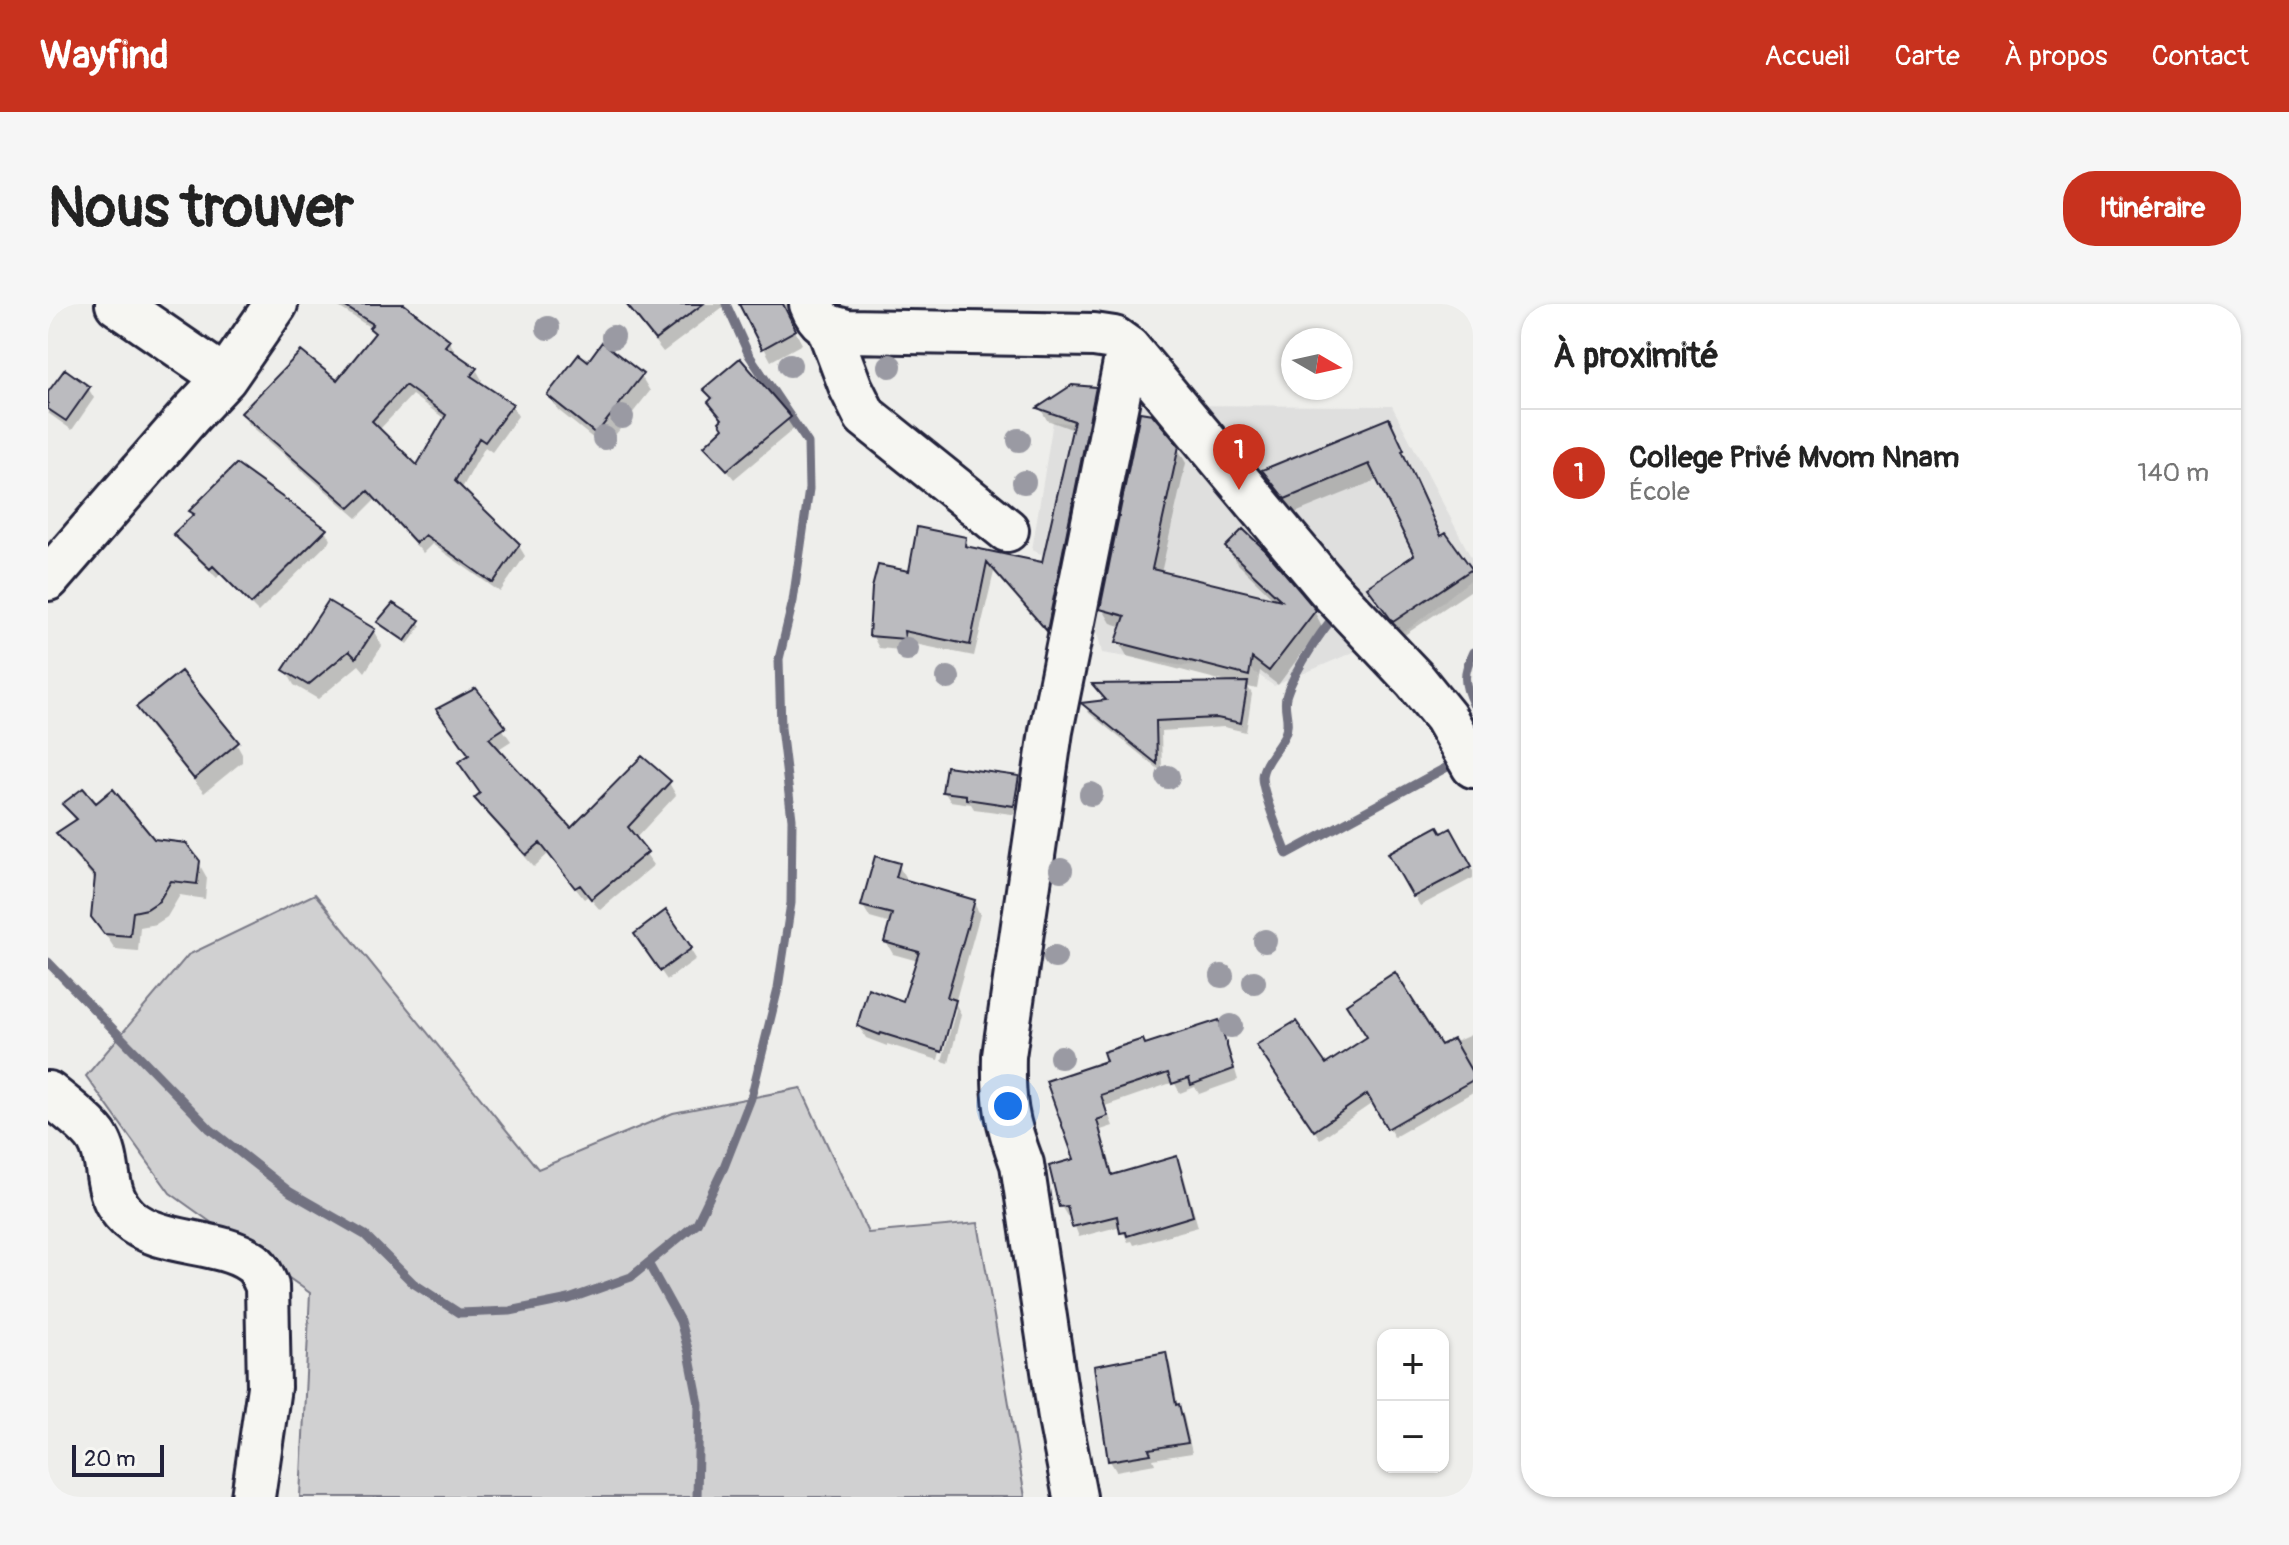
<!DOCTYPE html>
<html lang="fr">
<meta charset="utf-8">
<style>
:root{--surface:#fff;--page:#f6f6f6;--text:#222;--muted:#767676;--line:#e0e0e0;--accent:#c8321e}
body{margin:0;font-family:Pangolin,sans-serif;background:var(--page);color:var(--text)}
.controls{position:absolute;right:24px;bottom:24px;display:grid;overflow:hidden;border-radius:16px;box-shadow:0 2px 6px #0004}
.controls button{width:72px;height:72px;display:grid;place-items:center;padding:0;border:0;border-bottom:2px solid var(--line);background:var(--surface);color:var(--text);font:40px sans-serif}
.compass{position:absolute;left:1233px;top:24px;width:72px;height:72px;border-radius:50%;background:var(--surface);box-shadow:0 2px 6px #0004;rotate:99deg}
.scale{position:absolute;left:24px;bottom:20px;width:92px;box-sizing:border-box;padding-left:8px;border:4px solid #22223b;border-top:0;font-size:22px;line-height:28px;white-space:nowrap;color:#22223b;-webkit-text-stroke:6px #f6f6f2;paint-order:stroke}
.you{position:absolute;left:960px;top:802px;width:28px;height:28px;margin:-20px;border:6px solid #fff;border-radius:50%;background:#1a73e8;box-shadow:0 0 0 12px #1a73e833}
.badge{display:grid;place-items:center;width:52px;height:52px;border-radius:50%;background:var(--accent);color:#fff;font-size:26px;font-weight:700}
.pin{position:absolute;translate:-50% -66px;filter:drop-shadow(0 2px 4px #0008)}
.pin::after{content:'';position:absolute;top:42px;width:28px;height:24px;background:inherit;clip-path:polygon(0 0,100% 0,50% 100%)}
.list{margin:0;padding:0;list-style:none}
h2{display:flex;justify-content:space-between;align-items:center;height:104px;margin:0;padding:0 32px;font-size:34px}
h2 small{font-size:26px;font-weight:400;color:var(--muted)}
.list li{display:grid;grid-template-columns:52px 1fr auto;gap:24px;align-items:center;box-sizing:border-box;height:128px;padding:0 32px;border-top:2px solid var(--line)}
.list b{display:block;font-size:30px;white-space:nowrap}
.list p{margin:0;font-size:26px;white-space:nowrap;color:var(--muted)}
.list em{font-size:26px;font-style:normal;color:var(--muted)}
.map{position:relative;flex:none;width:1425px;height:1193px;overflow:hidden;border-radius:32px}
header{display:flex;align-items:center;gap:48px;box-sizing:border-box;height:112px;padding:0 40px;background:var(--accent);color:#fff}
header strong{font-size:38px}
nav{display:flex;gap:44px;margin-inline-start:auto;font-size:28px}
.intro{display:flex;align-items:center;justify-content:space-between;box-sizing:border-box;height:192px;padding:0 48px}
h1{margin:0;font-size:56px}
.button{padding:20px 36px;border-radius:32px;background:var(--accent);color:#fff;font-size:28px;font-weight:700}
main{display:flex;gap:48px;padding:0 48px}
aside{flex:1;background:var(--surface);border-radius:32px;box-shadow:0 2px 6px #0004}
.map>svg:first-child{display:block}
.built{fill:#dfdfde}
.green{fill:#d0d0d1;stroke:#797986;stroke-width:2}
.shadow{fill:#0003;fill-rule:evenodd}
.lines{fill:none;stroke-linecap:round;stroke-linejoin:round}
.stream{stroke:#727281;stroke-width:9}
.building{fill:#bbbbbf;stroke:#22223b;stroke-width:2;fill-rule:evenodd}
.minor-casing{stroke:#22223b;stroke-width:48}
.minor{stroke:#f6f6f2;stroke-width:42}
.tree{fill:#9a9aa3}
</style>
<header>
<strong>Wayfind</strong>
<nav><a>Accueil</a><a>Carte</a><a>À propos</a><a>Contact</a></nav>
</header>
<div class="intro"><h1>Nous trouver</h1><a class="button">Itinéraire</a></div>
<main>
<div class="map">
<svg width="1425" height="1193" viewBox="0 0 1425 1193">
<rect width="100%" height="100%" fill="#eeeeeb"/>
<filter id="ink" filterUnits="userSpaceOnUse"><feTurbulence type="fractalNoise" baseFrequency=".0125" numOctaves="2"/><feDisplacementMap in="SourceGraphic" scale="16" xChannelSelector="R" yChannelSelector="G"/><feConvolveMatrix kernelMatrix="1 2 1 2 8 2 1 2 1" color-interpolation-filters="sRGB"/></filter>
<g filter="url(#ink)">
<path class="built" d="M1075,101L1344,102L1425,257V274L1362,324L1226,382L1187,354L1136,362L1054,349L1035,268L984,246L1005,117L1067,127Z"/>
<path class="green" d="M267,590L490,865L625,809L753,784L820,929L930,919L977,1193H252L262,989L122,889L38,772L140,651Z"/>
<path class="shadow" d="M286,0H353L401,37L407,47L405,50L428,65L424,67L418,81L429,67L434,76L431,79L464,102L470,112L444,148L437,143L413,186L471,242L477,252L452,288L384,240L375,249L327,196L309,214L201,120L195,109L289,79L327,31L323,24ZM364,91L397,115L370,165L331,126Z
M577,0H679L615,48Z
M693,0H747L746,13L741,15L754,40L723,57Z
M540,60L593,72L602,87L557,144L510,106L501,91Z
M40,84L46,94L24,126L0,109V91Z
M658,85L741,114L747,124L686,175L659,142L677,124Z
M1046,85L1054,98L1006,337L946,268L926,352L862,339L863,347L831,344L824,331L863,269L917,235L923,246L995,260L1026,126L999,116L992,104Z
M1349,132L1394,234L1425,271V285L1355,332L1322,284L1368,252L1331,175L1247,209L1217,167Z
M1129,143L1138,159L1113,269L1229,298L1188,258L1180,244L1266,307L1274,322L1230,381L1212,367L1209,385L1200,383L1204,390L1198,428L1176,423L1113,427L1114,468L1041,409L1036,400L1059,398L1048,381L1183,379L1079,352L1071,338L1076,323L1063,319L1054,304Z
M188,163L277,227L283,236L210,308L172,270L169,274L134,240L128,230L147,212L144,207Z
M370,318L373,322L360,340L332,319Z
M325,326L334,342L317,368L311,361L270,395L246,381L238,366Z
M427,386L463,437L449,446L523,526L621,479L628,491L587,535L606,561L552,606L540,592L536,595L500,550L486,563L436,506L429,494L433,490L422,452Z
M90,404L185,434L194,450V458L156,489L99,419Z
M970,474L975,484L971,511L926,505L923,500L902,497L896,487Z
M17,500L48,502L105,536L150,558L159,574L157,595L132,591L119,613L108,620L92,623L90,647L67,645L45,612L48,577L20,544L11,529L28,518Z
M1402,527L1425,567V574L1372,602L1342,549Z
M850,561L857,573L856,578L925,598L932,610L907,699L913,710L901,759L894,757L908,705L904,701L890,756L839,740V742L818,734L811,722L856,700L870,657L845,650L838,638L843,620L822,614L815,602Z
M594,640L642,645L648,655L619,676Z
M1170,718L1176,728L1190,776L1151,790L1147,783L1132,789L1126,778L1057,802L1065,822L1053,826L1066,873L1128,855L1134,865L1150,923L1086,941L1084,937L1080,938L1073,922L1031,933L1023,912H1019L1013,902L1029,857L1001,779L1097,742Z
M1425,730V788L1346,833L1326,798L1272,835L1216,751L1278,763L1393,744Z
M1117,1050L1122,1060L1130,1103L1136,1113L1144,1149L1105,1155L1107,1160L1068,1167L1062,1157L1048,1064Z"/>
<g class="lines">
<path class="stream" d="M1290,309C1275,323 1243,373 1238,393C1235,406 1243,417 1237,430C1231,444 1215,458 1214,473C1214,489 1233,533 1239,550L1412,456
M1425,348C1415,369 1415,379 1425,400
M0,658L162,825L242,888L317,931L365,979L411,1009L462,1007L521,995L583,973L649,919L676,863L703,794L730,684L743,599L744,515L733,424L731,355L745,297L761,185L760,139L701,51L678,0
M600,959L632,1017L641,1049L651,1100L649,1193"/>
</g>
<path class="building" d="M293,0H356L402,36L397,42L429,64L423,72L465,100L437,138L431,134L407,177L472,240L445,279L377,231L368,239L320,187L302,204L193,109L253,47L289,76L327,29L321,24L325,20ZM357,81L398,111L369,161L324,117Z
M578,0H655L607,36Z
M691,0H735L748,26L714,45Z
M554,38L595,70L548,130L499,91L531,50L540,57Z
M692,54L743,113L679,166L656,142L675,124L671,118L674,115L660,98L664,94L655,85Z
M17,65L42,83L18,117L0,105V88Z
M1024,81L1048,83L999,327L939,258L922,341L856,327L857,335L821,332L824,284L830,261L861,267L869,223L918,233L917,242L994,258L1026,117L989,104Z
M1092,108L1104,110L1131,142L1104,265L1233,296L1177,243L1195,225L1218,247L1268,306L1221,367L1204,354L1201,372L1068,338L1077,312L1052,305Z
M1341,114L1356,146L1354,147L1393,232L1398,229L1424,265L1345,318L1319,283L1366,251L1321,160L1237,195L1214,166Z
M188,160L279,225L203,300L165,262L162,265L125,230L146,210L141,207Z
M280,297L327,325L308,354L301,347L260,381L235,366Z
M345,299L372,316L357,337L329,318Z
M133,367L191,438L146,475L88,403Z
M1200,378L1193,419L1169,414L1108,417L1109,460L1033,399L1058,396L1044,380Z
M428,384L458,423L441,434L523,524L594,452L623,477L580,523L600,548L543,595L532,581L527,584L492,539L478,551L426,494L432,489L410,458L421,451L388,405Z
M898,462L971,472L966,502L918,495V491L894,488Z
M35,484L48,499L65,485L106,535L138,539L152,557L149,580L123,577L111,597L99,605L85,608L82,632L56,630L43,613L47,572L8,529L29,515L14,500Z
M1390,522L1394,529L1403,524L1424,562L1365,593L1340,549Z
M827,552L852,559L848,573L927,596L899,693L908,696L894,748L833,729L832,731L809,722L820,684L855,697L871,648L836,638L844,610L813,602Z
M618,606L644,644L612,667L586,630Z
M1347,668L1393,741L1405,735L1425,770V776L1339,825L1319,790L1266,827L1208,741L1248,717L1278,760L1319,733L1298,700Z
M1171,716L1186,765L1143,781L1141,774L1124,780L1120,769L1053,791L1060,812L1049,816L1064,871L1129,852L1145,912L1079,932L1078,928L1072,929L1069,912L1024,923L1019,902L1011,903L1001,862L1026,855L998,777L1058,757L1055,748L1095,735L1097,740Z
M1118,1048L1128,1101L1131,1100L1140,1139L1101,1145L1103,1150L1060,1157L1046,1062Z"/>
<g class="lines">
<g class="minor-casing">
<path id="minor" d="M69,0L177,74
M763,0C771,21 779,22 799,27L1046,31L1066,34L1080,44L1280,284L1367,376L1397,413L1425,462
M780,23L803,84L817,112L959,226
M0,275L143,110L177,74L228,0
M0,789C12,799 43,822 50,835C65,860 53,889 80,914C110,942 170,935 202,957C211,962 215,974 219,982L221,1083L205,1193
M1027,1193L1013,1120L974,860C958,818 955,797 956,752L1003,427L1080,44"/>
</g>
<use href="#minor" class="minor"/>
</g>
<g class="tree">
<circle cx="500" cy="24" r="12"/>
<circle cx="565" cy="33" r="12"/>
<circle cx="742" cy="61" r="12"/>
<circle cx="842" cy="62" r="12"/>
<circle cx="574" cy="113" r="12"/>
<circle cx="556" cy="134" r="12"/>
<circle cx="971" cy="136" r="12"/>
<circle cx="976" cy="178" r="12"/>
<circle cx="859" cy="345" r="12"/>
<circle cx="900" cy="374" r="12"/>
<circle cx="1120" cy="473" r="12"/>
<circle cx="1043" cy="490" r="12"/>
<circle cx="1013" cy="566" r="12"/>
<circle cx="1217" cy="637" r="12"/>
<circle cx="1007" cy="653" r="12"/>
<circle cx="1174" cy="672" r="12"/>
<circle cx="1206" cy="678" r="12"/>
<circle cx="1183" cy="722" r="12"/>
<circle cx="1013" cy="753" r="12"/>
</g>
</g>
</svg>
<div class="controls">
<button>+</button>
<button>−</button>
</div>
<svg class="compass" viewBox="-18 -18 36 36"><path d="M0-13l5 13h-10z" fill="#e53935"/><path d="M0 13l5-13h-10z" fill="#767676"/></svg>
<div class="scale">20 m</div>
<div class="you"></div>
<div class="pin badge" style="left:1191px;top:186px">1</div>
</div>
<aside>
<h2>À proximité<small></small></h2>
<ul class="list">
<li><span class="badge">1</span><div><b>College Privé Mvom Nnam</b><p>École</p></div><em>140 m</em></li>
</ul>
</aside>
</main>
